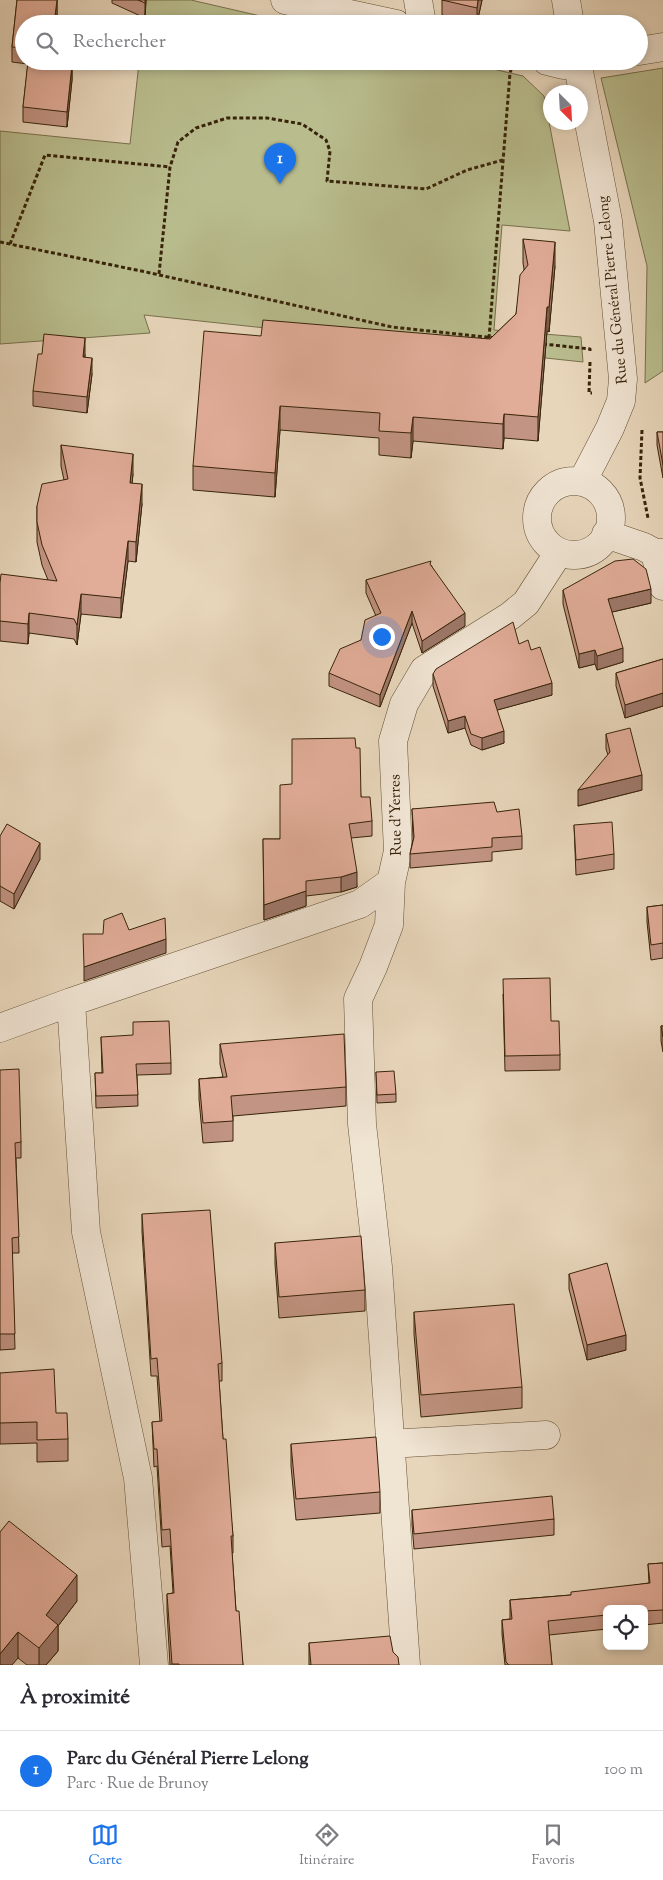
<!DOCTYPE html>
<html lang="fr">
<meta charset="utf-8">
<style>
:root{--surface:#fff;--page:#f7f7f7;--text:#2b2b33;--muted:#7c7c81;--line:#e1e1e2;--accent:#1a73e8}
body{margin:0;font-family:"Sorts Mill Goudy",serif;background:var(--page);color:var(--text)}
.controls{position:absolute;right:15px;bottom:15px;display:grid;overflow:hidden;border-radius:8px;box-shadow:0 2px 8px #0003}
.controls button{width:45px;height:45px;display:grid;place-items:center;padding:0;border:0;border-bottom:1px solid var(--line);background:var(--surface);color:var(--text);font:25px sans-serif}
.compass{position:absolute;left:543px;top:85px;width:45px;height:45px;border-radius:50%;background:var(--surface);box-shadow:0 2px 8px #0003;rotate:156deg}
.you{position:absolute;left:381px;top:636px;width:18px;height:18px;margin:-12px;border:4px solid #fff;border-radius:50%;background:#1a73e8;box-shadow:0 0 0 8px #1a73e833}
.badge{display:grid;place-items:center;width:32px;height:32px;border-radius:50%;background:var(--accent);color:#fff;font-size:16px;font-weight:700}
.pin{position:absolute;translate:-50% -41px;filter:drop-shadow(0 1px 2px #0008)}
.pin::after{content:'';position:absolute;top:26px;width:18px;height:15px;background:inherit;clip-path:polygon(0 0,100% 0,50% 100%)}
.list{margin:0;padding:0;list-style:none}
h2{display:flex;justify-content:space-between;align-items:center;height:65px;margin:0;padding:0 20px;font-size:21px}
h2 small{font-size:16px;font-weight:400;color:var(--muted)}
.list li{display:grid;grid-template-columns:32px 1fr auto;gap:15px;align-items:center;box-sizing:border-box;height:80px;padding:0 20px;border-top:1px solid var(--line)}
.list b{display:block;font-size:19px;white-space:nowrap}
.list p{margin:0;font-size:16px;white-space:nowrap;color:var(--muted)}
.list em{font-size:16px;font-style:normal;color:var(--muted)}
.icon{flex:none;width:28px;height:28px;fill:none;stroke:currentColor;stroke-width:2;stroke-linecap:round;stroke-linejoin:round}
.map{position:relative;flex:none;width:663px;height:1665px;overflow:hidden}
.search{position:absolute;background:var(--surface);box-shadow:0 2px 8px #0003;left:15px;right:15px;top:15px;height:55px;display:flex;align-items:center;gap:12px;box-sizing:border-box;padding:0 18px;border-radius:28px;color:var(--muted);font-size:19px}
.sheet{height:145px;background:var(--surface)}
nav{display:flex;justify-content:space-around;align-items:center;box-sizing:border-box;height:70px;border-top:1px solid var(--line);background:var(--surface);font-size:14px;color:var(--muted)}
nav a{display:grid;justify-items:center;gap:2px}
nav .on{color:var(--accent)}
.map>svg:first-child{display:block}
.green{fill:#b9bd8e;stroke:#78704c}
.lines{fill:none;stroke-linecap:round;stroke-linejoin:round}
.minor-casing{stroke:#645036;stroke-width:29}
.path{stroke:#38240a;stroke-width:3;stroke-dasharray:4 2.5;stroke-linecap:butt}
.minor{stroke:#f0e4d3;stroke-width:28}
.wall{fill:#c29483;stroke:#38240a}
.shaded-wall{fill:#9e786a;stroke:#38240a}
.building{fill:#e1ac98;stroke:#38240a}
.labels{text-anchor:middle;stroke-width:5;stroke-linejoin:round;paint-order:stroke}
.street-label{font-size:15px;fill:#38240a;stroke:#f0e4d3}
</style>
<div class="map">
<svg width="663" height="1665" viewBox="0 0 663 1665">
<rect width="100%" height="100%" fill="#e8d6bb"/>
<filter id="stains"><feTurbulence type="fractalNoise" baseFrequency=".004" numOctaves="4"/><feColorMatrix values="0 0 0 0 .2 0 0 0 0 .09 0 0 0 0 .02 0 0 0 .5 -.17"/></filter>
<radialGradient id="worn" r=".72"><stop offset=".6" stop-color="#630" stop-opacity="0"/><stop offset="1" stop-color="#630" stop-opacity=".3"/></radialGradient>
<path class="green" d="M146,0H191L295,24H143Z
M138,61H459L523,76L544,96L570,231L502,225L494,330L581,337L583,362L144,315L150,333L0,344V131L130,144L139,63Z
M663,68V371L645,383L647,266L601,78Z"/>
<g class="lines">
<g class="minor-casing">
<path id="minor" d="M285,0L396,24
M418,0L422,24
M566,0L570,24
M639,51L663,47
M547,61L563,65L582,61
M577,61L608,221L623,379L621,401L610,428L582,482
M537 518a37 37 0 1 1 74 0a37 37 0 1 1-74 0Z
M606,534L644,547L655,553H663
M655,553L663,586
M391,882L389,925L373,967L358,999L362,1124L378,1267L406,1665
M71,1002L86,1232L138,1478L154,1665
M0,1028L71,1002L360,904L391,882L398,851L393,741L404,704L424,670L510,616L526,603L559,552
M389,1444L546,1435"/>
</g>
<path class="path" d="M0,242L146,272L392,327L495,338
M10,244L45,155L170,167
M159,274L170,167L178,142L196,128L227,118H267L302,124L326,140L330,151L327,181L426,189L467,170L503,160
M489,338L510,73L512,67L518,68
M543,344L590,349V351
M590,362L589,393H592
M642,430L640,478L648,518"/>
<use href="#minor" class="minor"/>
</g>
<path class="wall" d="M17,0H57V14L56,24H24V61H51V62L72,65V80L67,127L23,122V107L28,64L12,62V47Z
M112,0H146L145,18L112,3Z
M442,0H482L477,23L442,15Z
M523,239L555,266L549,332L547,331L538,441L504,438L503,449L413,441L411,458L379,455V438L280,430L275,497L193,490V466L261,336L490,339L516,314L524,269L523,263Z
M85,354V358L92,374L87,413L33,406V391Z
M657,432H663V478L657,445Z
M61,445L133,474L132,483L142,504L136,562L128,561L121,618L81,614L77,645L74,639L29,633L28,644L0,641V583L48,580L42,565L37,542V506L64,480L61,466Z
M431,565L465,626L422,653L412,623L380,707L329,686V673L361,640L376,616L366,593V580Z
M563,590L651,603L612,612L623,662L597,670L595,664L579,668L563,604Z
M519,644L531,650L552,695L497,710L504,743L482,750L471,745L465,728L448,733L433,686V674Z
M663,659V706L625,718L616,686V673Z
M606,734L642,790L578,806L608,755L606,749Z
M356,748L361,797L372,821V836L351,838L357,887L341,892L306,896V906L264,920L263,839H280L292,784Z
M412,809L497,812L522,836V849L492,852V861L410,868V854L413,839Z
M574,825L614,854V869L576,875Z
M0,836L40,859L14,909L0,901Z
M663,905V958L651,960L647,922V907Z
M503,994L551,1021L560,1055V1070L505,1071Z
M661,1026H663V1052L661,1041Z
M101,1037L171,1063V1074L137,1075L138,1106L96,1108L95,1073H102Z
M220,1044L346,1087V1106L233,1116V1141L203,1143L199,1099V1079L223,1077L220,1064Z
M0,1070L21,1142V1158H16L19,1253H12L15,1349L0,1350Z
M376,1072L396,1094V1102L377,1103Z
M142,1214L222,1363V1381H219L223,1439L233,1536V1553H232L236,1611L243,1665H170L167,1611V1594L173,1593L170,1546L162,1547L157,1466L154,1467L152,1422H160L157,1376H151L142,1232Z
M275,1243L365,1290V1311L279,1318L275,1264Z
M569,1274L626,1350L587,1360L569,1289Z
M414,1312L522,1387V1408L421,1417L414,1334Z
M0,1373L56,1413L68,1439V1461L37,1462V1443L0,1444Z
M291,1444L380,1492V1513L296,1520L291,1466Z
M412,1510L554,1519V1535L414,1549L412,1525Z
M0,1532L77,1601L58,1626V1651L46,1665H27L18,1658Z
M663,1563V1623L644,1625V1609H607V1629L549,1635L552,1665H505L502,1634V1620L510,1619V1600L571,1595L649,1583L648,1564Z
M309,1643L393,1652L399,1665H309Z"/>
<path class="shaded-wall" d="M57,0V14L56,24H54Z
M145,0H146L145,18Z
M478,0H482L477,23V8Z
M72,65V80L67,127V112Z
M555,242V266L549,332V307Z
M547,307V331L538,441V417Z
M85,338V354L83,373V357Z
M92,358V374L87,413V397Z
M280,406V430L275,497V473Z
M504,414V438L503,449V424Z
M413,417V441L411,458V433Z
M133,454V474L130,503V483Z
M142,484V504L136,562V542Z
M128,541V561L121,618V598Z
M651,589V603L608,613V599Z
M81,594V614L77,645V625Z
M412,611V623L380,707V695Z
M29,613V633L28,644V624Z
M465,613V626L422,653V641Z
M623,648V662L597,670V656Z
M595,650V664L579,668V654Z
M552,683V695L494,711V700Z
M663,693V706L625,718V705Z
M465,716V728L448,733V721Z
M504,731V743L482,750V738Z
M642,775V790L578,806V790Z
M40,843V859L14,909V894Z
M357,872V887L341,892V877Z
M306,891V906L264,920V905Z
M166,939V953L84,981V967Z
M626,1335V1350L587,1360V1345Z
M77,1575V1601L58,1626V1651L46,1665H39V1648L46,1615Z
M18,1632V1658L12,1665H0V1654Z"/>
<path class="building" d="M17,0H57L54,24H24V48L12,47Z
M138,0H145V3Z
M442,0H478L477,8Z
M28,61H45L72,65L67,112L23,107Z
M523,239L555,242L549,307H547L538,417L504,414L503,424L413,417L411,433L379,431L380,413L280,406L275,473L193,466L204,331L261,336L263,320L490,339L516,314L520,275L528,265Z
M44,334L85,338L83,357L92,358L87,397L33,391L38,354H42Z
M657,432H663V465Z
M61,445L133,454L130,483L142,484L136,542L128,541L121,598L81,594L77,625L74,619L29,613L28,624L0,621V583L1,574L57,581L42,545L37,522V506L42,484L68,479Z
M633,559L646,569L651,589L608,599L623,648L597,656L595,650L579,654L563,590L615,561Z
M431,561L430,564L465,613L422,641L412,611L380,695L329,673L340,649L361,640L365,620L381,613L366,580Z
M513,622L519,644L528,640L531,650L540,647L552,683L494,700L504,731L482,738L471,734L465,716L448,721L433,674L436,669Z
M663,659V693L625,705L616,673Z
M630,728L642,775L578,790L610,752L606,734Z
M355,738L356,748H360L361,797H370L372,821L349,824L357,872L341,877L306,881V891L264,905L263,839H280V785L292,784V739Z
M494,802L497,812L519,809L522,836L492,838V847L410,854L414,837L412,809Z
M612,822L614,854L576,860L574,825Z
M7,824L40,843L14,894L0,886V836Z
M663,905V943L651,945L647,907Z
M122,913L129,930L165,918L166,939L84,967L83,934H103L104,920Z
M550,978L551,1021H559L560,1055L505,1056L503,979Z
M169,1021L171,1063L136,1064L138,1095L96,1096L95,1073H103L101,1037L133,1035V1022Z
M661,1026H663V1037Z
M344,1034L346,1087L231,1096L233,1121L203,1123L199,1079L227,1077L220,1044Z
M19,1069L21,1142L15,1143L19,1237L12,1238L15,1334H0V1070Z
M394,1071L396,1094L377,1095L376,1072Z
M210,1210L222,1363L218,1364L223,1439H226L233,1536H231L236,1611H239L243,1665H179V1664H172L167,1594L174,1593L170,1529L162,1530L157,1449H154L152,1422L162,1421L157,1358L151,1359L142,1214Z
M361,1236L365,1290L279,1297L275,1243Z
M607,1263L626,1335L587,1345L569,1274Z
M514,1304L522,1387L421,1395L414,1312Z
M54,1369L56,1413H67L68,1439L37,1440V1422L0,1423V1373Z
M376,1437L380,1492L296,1499L291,1444Z
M552,1496L554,1519L414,1534L412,1510Z
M9,1521L77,1575L46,1615L58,1625L39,1648L18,1632L0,1654V1532Z
M663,1563V1610L644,1611V1609H607V1615L548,1621L552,1665H509L506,1662L502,1620L512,1619L510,1600L571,1595V1592L650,1583L648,1564Z
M390,1636L393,1652L398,1657L399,1665H311L309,1643Z"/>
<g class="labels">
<g class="street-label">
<text transform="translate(612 290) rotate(-96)" y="5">Rue du Général Pierre Lelong</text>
<text transform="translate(395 815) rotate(-91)" y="5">Rue d'Yerres</text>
</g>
</g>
<rect width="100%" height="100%" filter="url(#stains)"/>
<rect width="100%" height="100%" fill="url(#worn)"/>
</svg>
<div class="controls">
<button><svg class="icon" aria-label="locate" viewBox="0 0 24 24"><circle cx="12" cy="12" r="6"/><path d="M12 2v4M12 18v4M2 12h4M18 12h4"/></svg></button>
</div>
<svg class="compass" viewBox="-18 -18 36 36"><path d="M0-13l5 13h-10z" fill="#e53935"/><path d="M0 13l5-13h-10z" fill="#7c7c81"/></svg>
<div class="you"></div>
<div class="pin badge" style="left:280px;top:184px">1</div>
<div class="search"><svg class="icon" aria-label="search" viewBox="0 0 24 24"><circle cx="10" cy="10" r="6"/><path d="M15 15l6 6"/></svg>Rechercher</div>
</div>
<section class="sheet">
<h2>À proximité<small></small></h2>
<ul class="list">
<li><span class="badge">1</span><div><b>Parc du Général Pierre Lelong</b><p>Parc · Rue de Brunoy</p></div><em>100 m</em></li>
</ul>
</section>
<nav>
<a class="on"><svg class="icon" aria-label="map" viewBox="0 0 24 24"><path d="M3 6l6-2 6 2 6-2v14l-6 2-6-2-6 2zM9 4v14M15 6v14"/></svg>Carte</a>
<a><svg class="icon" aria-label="directions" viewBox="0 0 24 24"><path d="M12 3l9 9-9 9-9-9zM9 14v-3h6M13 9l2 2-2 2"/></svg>Itinéraire</a>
<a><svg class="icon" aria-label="saved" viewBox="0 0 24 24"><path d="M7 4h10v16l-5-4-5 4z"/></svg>Favoris</a>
</nav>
